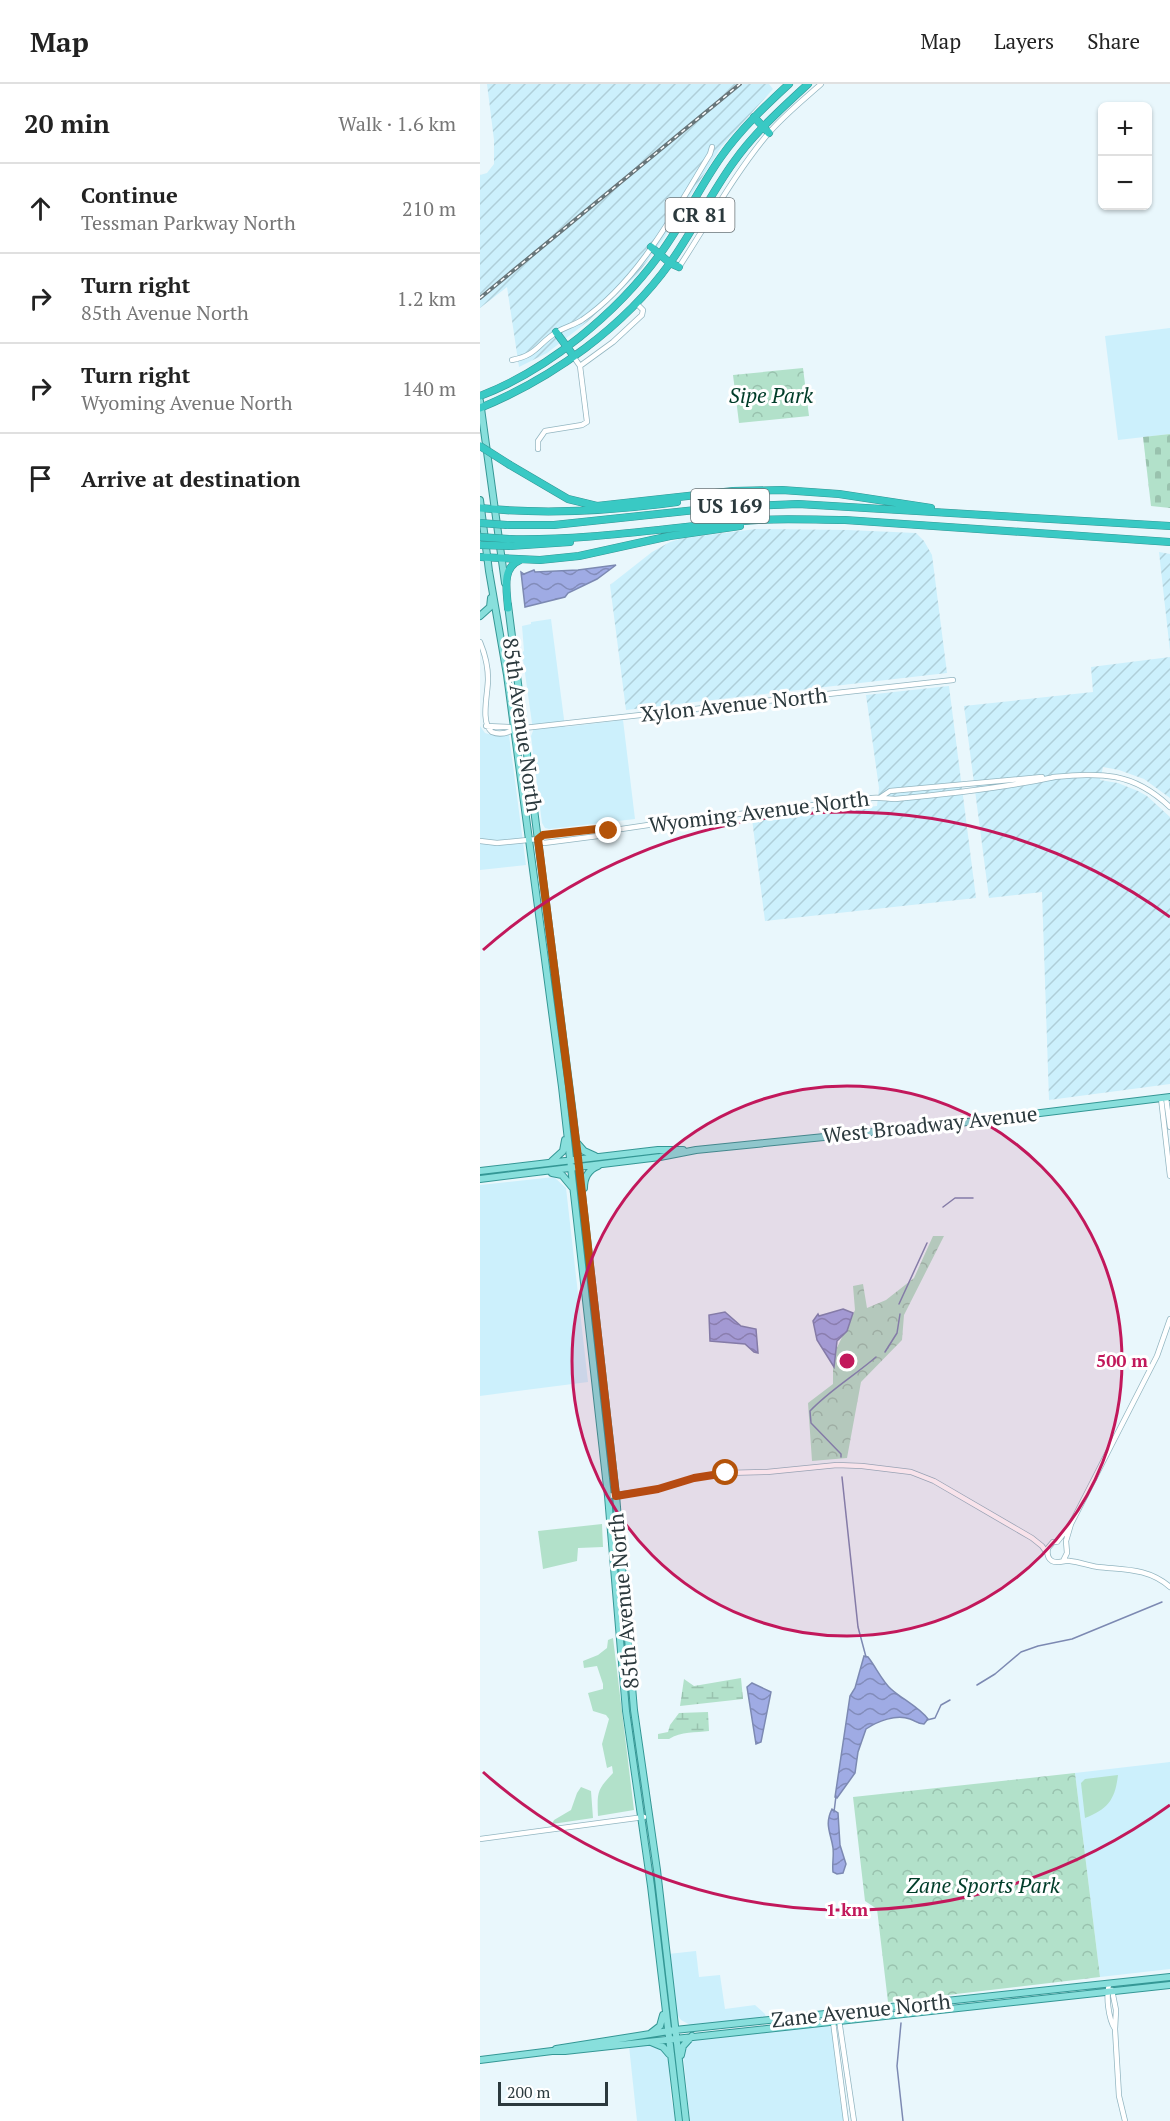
<!DOCTYPE html>
<meta charset="utf-8">
<style>
:root{--surface:#fff;--page:#f2f2f2;--text:#222;--muted:#767676;--line:#e0e0e0}
body{margin:0;font-family:"PT Serif",serif;background:var(--page);color:var(--text)}
.controls{position:absolute;right:18px;top:18px;display:grid;overflow:hidden;border-radius:9px;box-shadow:0 2px 4px #0004}
.controls button{width:54px;height:54px;display:grid;place-items:center;padding:0;border:0;border-bottom:2px solid var(--line);background:var(--surface);color:var(--text);font:30px sans-serif}
.scale{position:absolute;left:18px;bottom:15px;width:110px;box-sizing:border-box;padding-left:6px;border:3px solid #2b393d;border-top:0;font-size:16px;line-height:21px;white-space:nowrap;color:#2b393d;-webkit-text-stroke:4px #fff;paint-order:stroke}
.stop{position:absolute;width:18px;height:18px;margin:-14px;border:4px solid #b45309;border-radius:50%;background:#fff}
.stop.end{background:#b45309;border-color:#fff;box-shadow:0 2px 6px #0008}
.list{margin:0;padding:0;list-style:none}
h2{display:flex;justify-content:space-between;align-items:center;height:78px;margin:0;padding:0 24px;font-size:26px}
h2 small{font-size:20px;font-weight:400;color:var(--muted)}
.list li{display:grid;grid-template-columns:39px 1fr auto;gap:18px;align-items:center;box-sizing:border-box;height:90px;padding:0 24px;border-top:2px solid var(--line)}
.list b{display:block;font-size:22px;white-space:nowrap}
.list p{margin:0;font-size:20px;white-space:nowrap;color:var(--muted)}
.list em{font-size:20px;font-style:normal;color:var(--muted)}
.icon{flex:none;width:33px;height:33px;fill:none;stroke:currentColor;stroke-width:2;stroke-linecap:round;stroke-linejoin:round}
.map{position:relative;flex:none;width:690px;height:2037px;overflow:hidden}
header{display:flex;align-items:center;gap:36px;box-sizing:border-box;height:84px;padding:0 30px;background:var(--surface);border-bottom:2px solid var(--line)}
header strong{font-size:28px}
nav{display:flex;gap:33px;margin-inline-start:auto;font-size:21px}
main{display:flex}
aside{flex:1;background:var(--surface)}
.map>svg:first-child{display:block}
.built{fill:#ccf0fc}
.industrial{fill:url(#industrial-furrows)}
.grass{fill:#b2e1ca}
.wetland{fill:url(#wetland-marsh)}
.cemetery{fill:url(#cemetery-stones)}
.park{fill:url(#park-crowns)}
.water{fill:url(#water-waves);stroke:#7c89b2;stroke-width:1.5}
.lines{fill:none;stroke-linecap:round;stroke-linejoin:round}
.stream{stroke:#7c89b2;stroke-width:1.5}
.minor-casing{stroke:#93b6c1;stroke-width:6}
.major-casing{stroke:#349795;stroke-width:8}
.highway-casing{stroke:#349795;stroke-width:8}
.minor{stroke:#fff;stroke-width:4.5}
.major{stroke:#88dfdc;stroke-width:6}
.highway{stroke:#39c9c4;stroke-width:7}
.rail-casing{stroke:#68767a;stroke-width:4}
.rail{stroke:#fff;stroke-width:1.5;stroke-dasharray:4.5;stroke-linecap:butt}
.highway-bridge-casing{stroke:#349795;stroke-width:8;stroke-linecap:butt}
.highway-bridge{stroke:#39c9c4;stroke-width:7}
.route{stroke:#b45309;stroke-width:8}
.ring{fill:none;stroke:#c2185b;stroke-width:3}
.labels{text-anchor:middle;stroke-width:6;stroke-linejoin:round;paint-order:stroke}
.shield{fill:#fff;stroke:#6b7477;stroke-width:1.5}
.shield-label{font-size:20px;font-weight:bold;fill:#2b393d}
.park-label{font-size:21px;font-style:italic;fill:#013d29;stroke:#fff}
.street-label{font-size:21px;fill:#2b393d;stroke:#fff}
.centre{fill:#c2185b;stroke:#fff;stroke-width:3}
.ring-label{font-size:18px;text-anchor:middle;font-weight:bold;fill:#c2185b;stroke:#fff;stroke-width:6;stroke-linejoin:round;paint-order:stroke}
</style>
<header>
<strong>Map</strong>
<nav><a>Map</a><a>Layers</a><a>Share</a></nav>
</header>
<main>
<aside>
<h2>20 min<small>Walk · 1.6 km</small></h2>
<ul class="list">
<li><svg class="icon" aria-label="ahead" viewBox="0 0 24 24"><path d="M12 20V5M6 11l6-6 6 6"/></svg><div><b>Continue</b><p>Tessman Parkway North</p></div><em>210 m</em></li>
<li><svg class="icon" aria-label="right" viewBox="0 0 24 24"><path d="M7 20v-9h11M14 6l5 5-5 5"/></svg><div><b>Turn right</b><p>85th Avenue North</p></div><em>1.2 km</em></li>
<li><svg class="icon" aria-label="right" viewBox="0 0 24 24"><path d="M7 20v-9h11M14 6l5 5-5 5"/></svg><div><b>Turn right</b><p>Wyoming Avenue North</p></div><em>140 m</em></li>
<li><svg class="icon" aria-label="arrive" viewBox="0 0 24 24"><path d="M6 21V4h12l-3 4 3 4H6"/></svg><div><b>Arrive at destination</b></div></li>
</ul>
</aside>
<div class="map">
<svg width="690" height="2037" viewBox="0 0 690 2037">
<defs>
<pattern id="industrial-furrows" width="10" height="10" patternUnits="userSpaceOnUse" patternTransform="scale(1.5)"><rect width="10" height="10" fill="#ccf0fc"/><path d="M-1 1l2-2M0 10L10 0M9 11l2-2" fill="none" stroke="#afcfd9"/></pattern>
<pattern id="wetland-marsh" width="20" height="14" patternUnits="userSpaceOnUse" patternTransform="scale(1.5)"><rect width="20" height="14" fill="#b2e1ca"/><path d="M1 5h8M5 5V1M11 12h8M15 12V8" fill="none" stroke="#99c2ae"/></pattern>
<pattern id="cemetery-stones" width="16" height="16" patternUnits="userSpaceOnUse" patternTransform="scale(1.5)"><rect width="16" height="16" fill="#b2e1ca"/><path d="M2 7V4a2 2 0 0 1 4 0v3zM10 15v-3a2 2 0 0 1 4 0v3z" fill="#99c2ae"/></pattern>
<pattern id="park-crowns" width="20" height="18" patternUnits="userSpaceOnUse" patternTransform="scale(1.5)"><rect width="20" height="18" fill="#b2e1ca"/><path d="M2 6a3 3 0 1 1 6 0M12 15a3 3 0 1 1 6 0" fill="none" stroke="#99c2ae"/></pattern>
<pattern id="water-waves" width="16" height="10" patternUnits="userSpaceOnUse" patternTransform="scale(1.5)"><rect width="16" height="10" fill="#9fabe4"/><path d="M0 5q4-4 8 0t8 0" fill="none" stroke="#828cba"/></pattern>
</defs>
<rect width="100%" height="100%" fill="#e9f7fc"/>
<path class="built" d="M690,244V350L638,356L625,252Z
M71,535L85,643L143,636L155,735L69,745L65,744L62,739L51,652L53,647L51,632L42,568L44,567L42,542L51,540V538Z
M0,642L5,649L12,651H29L46,781L0,786Z
M74,1093L86,1104L108,1298L0,1312V1101Z
M690,1678V1885L620,1893L595,1689Z
M216,1867L219,1893L240,1891L245,1925L275,1921L285,1930L286,1934L212,1942L201,1936L196,1929L188,1870Z
M348,1942L352,1945L360,2016L365,2037H210L203,1970L205,1962L211,1956L216,1954Z
M169,1959L185,1967L188,1973L191,2014L196,2037H157L149,1962Z"/>
<path class="industrial" d="M7,0H289L293,5L241,63L184,154L157,191L107,238L67,269L39,283L27,203L0,224V91L7,89L14,80V56Z
M276,445L368,446L436,449L444,457L452,471L467,589L146,626L130,501L172,468L190,458L203,454Z
M679,468L690,470V567Z
M690,573V714L664,695L639,686L623,683L620,696L638,699L658,707L667,712L690,733V1000L569,1016L562,808L509,814L484,622L613,608L611,583Z
M469,602L496,814L285,837L272,735L397,722L399,704L386,611Z"/>
<path class="grass" d="M122,1440L123,1463L98,1464L97,1477L63,1485L58,1447Z
M133,1554L154,1726L118,1732C117,1708 117,1706 133,1689L132,1682L127,1684L122,1660L129,1635L126,1631L113,1627L108,1609L123,1605V1600L117,1582L104,1584L103,1577L118,1571L127,1564L128,1556Z
M638,1691C635,1716 628,1725 605,1734L601,1699L605,1695Z
M101,1703L111,1707L113,1734L72,1740L74,1736L91,1726L97,1709Z"/>
<path class="wetland" d="M261,1594L263,1615L200,1622L204,1595L214,1602Z
M228,1628L229,1647C216,1649 201,1647 189,1655H178V1650L188,1648L190,1641L199,1629Z"/>
<path class="cemetery" d="M690,350V424L671,422L663,353Z"/>
<path class="park" d="M323,284L329,332L259,339L253,291Z
M453,1152H464L424,1231L422,1256L381,1298L367,1374L332,1377L328,1319L353,1300V1272L375,1226L373,1202L383,1200L387,1224L406,1216L434,1194Z
M595,1689L620,1893L408,1918L397,1825L385,1817L373,1713Z"/>
<path class="water" d="M136,481L117,495L88,509L85,513L45,523L41,488L44,490L54,486L55,488L98,486Z
M363,1225L373,1229L367,1247L357,1257L354,1283L337,1256L333,1237L338,1230L339,1232Z
M245,1228L261,1242L276,1245L278,1269L274,1268L265,1260L230,1257L229,1231Z
M384,1572L388,1573C396,1583 402,1597 411,1605C422,1615 439,1623 448,1635L444,1640C437,1640 436,1637 430,1635C416,1630 398,1637 386,1645L378,1668L375,1689L357,1714L355,1713L370,1612L375,1604Z
M272,1599L291,1608L281,1658L276,1660L267,1603Z
M352,1725L358,1729L360,1761L366,1780L363,1789L357,1790L353,1788C352,1780 354,1772 353,1764C351,1749 344,1741 352,1725Z"/>
<g class="lines">
<path class="stream" d="M463,1123L475,1114H493
M419,1220L447,1159
M405,1268L417,1249L420,1230
M361,1373V1370L331,1339L330,1327C350,1306 374,1292 396,1273
M362,1393L378,1543L386,1573
M497,1601L515,1590L541,1568L558,1562L592,1555L682,1518
M447,1636L455,1634L461,1621L470,1616
M354,1728L356,1712
M421,1939L417,1982L423,2037"/>
<g class="minor-casing">
<path id="minor" d="M199,183C228,139 253,92 287,51C303,32 323,16 341,0
M32,276C58,271 58,259 77,248C85,243 94,241 102,236C159,197 195,127 230,70L232,63
M100,282L133,258L162,231L163,226L156,219
M58,365V357L65,347L102,341L107,338L100,282L93,272
M0,558C5,570 8,582 8,595C8,610 0,639 12,648C19,651 28,649 35,645L473,596
M6,642L29,643L35,645
M573,693C621,689 652,687 690,723
M401,713L410,707L562,693
M58,755L64,759L118,752L121,748L175,740L392,714C400,713 407,715 415,715C468,710 523,704 575,693
M0,757L17,759L58,755L63,751L117,745L121,748
M681,1014L690,1092
M686,1014L690,1043
M128,1412L178,1405L214,1394L246,1389L287,1388L357,1381L382,1382L431,1388L454,1397L552,1454L562,1462L567,1469
M588,1444L577,1458H573L568,1464C567,1469 567,1474 572,1477C577,1480 584,1476 590,1477C600,1478 609,1482 618,1483C645,1486 668,1484 690,1503
M583,1477L587,1469L586,1457L591,1440L677,1272L690,1235
M0,1755L164,1733
M629,1900C626,1912 628,1934 635,1945L639,2012L645,2037
M632,1906L636,1926L635,1945
M358,1929L374,2037
M352,1930L366,2037"/>
</g>
<g class="major-casing">
<path id="major" d="M0,317L25,499
M0,416L9,487L27,591L82,1003L128,1412L146,1627L171,1802L199,2037
M28,521L93,1031L136,1411L154,1626L177,1786L206,2037
M0,532L10,523L11,514
M97,1059L104,1067L115,1072
M72,1077L83,1067L85,1056
M0,1087L178,1066H203
M72,1089L82,1091L92,1103
M0,1095L180,1073L216,1066L463,1041L690,1013
M104,1104C104,1094 108,1086 118,1082
M171,1949L180,1942L183,1931
M171,1958L183,1963L189,1970
M76,1965L195,1946L690,1893
M201,1971L203,1962L212,1952
M0,1976L72,1967H85L690,1901"/>
</g>
<g class="highway-casing">
<path id="highway" d="M274,33L289,49
M171,163L190,179L199,183
M76,248L93,271
M0,312C68,286 137,229 180,170C203,139 219,104 241,73C260,46 284,23 309,0
M0,324C73,294 144,243 190,179C213,147 230,111 253,79C274,49 301,25 328,0
M30,381L88,415L117,422L253,407L302,406L359,410L451,424
M0,424C67,431 131,427 197,418
M27,441H74L244,423L318,420L690,442
M29,455C112,457 195,442 278,436C307,434 336,436 365,436L690,458
M30,462L90,458
M0,473L60,476L99,472L190,452L260,442
M28,524C27,507 21,484 40,476"/>
</g>
<use href="#minor" class="minor"/>
<use href="#major" class="major"/>
<use href="#highway" class="highway"/>
<g class="rail-casing">
<path id="rail" d="M0,214L260,0"/>
</g>
<use href="#rail" class="rail"/>
<g class="highway-bridge-casing">
<path id="highway-bridge" d="M0,362L30,381
M0,439L27,441
M0,453L29,455
M0,461L30,462"/>
</g>
<use href="#highway-bridge" class="highway-bridge"/>
</g>
<g class="lines">
<path class="route" d="M129,747L121,748L117,745L63,751L58,755L97,1065L136,1412L178,1405L214,1394L246,1389"/>
</g>
<circle cx="367" cy="1277" r="275" fill="#c2185b" fill-opacity=".12"/>
<g class="ring">
<circle cx="367" cy="1277" r="275"/>
<path d="M690 1721A549 549 0 0 1 3 1688M3 866A549 549 0 0 1 690 833"/>
</g>
<g class="labels">
<g class="shield">
<rect x="185.5" y="114" width="69" height="34" rx="4.5"/>
<rect x="211" y="405" width="78" height="34" rx="4.5"/>
</g>
<g class="shield-label">
<text x="220" y="138">CR 81</text>
<text x="250" y="429">US 169</text>
</g>
<g class="park-label">
<text x="291" y="319">Sipe Park</text>
<text x="503" y="1809">Zane Sports Park</text>
</g>
<g class="street-label">
<text transform="translate(254 621) rotate(-6)" y="7">Xylon Avenue North</text>
<text transform="translate(42 641) rotate(82)" y="7">85th Avenue North</text>
<text transform="translate(279 728) rotate(-7)" y="7">Wyoming Avenue North</text>
<text transform="translate(450 1041) rotate(-6)" y="7">West Broadway Avenue</text>
<text transform="translate(144 1517) rotate(-95)" y="7">85th Avenue North</text>
<text transform="translate(381 1927) rotate(-6)" y="7">Zane Avenue North</text>
</g>
</g>
<circle cx="367" cy="1277" r="9" class="centre"/>
<g class="ring-label">
<text x="642" y="1283">500 m</text>
<text x="367" y="1832">1 km</text>
</g>
</svg>
<div class="controls">
<button>+</button>
<button>−</button>
</div>
<div class="scale">200 m</div>
<div class="stop" style="left:246px;top:1389px"></div>
<div class="stop end" style="left:129px;top:747px"></div>
</div>
</main>
